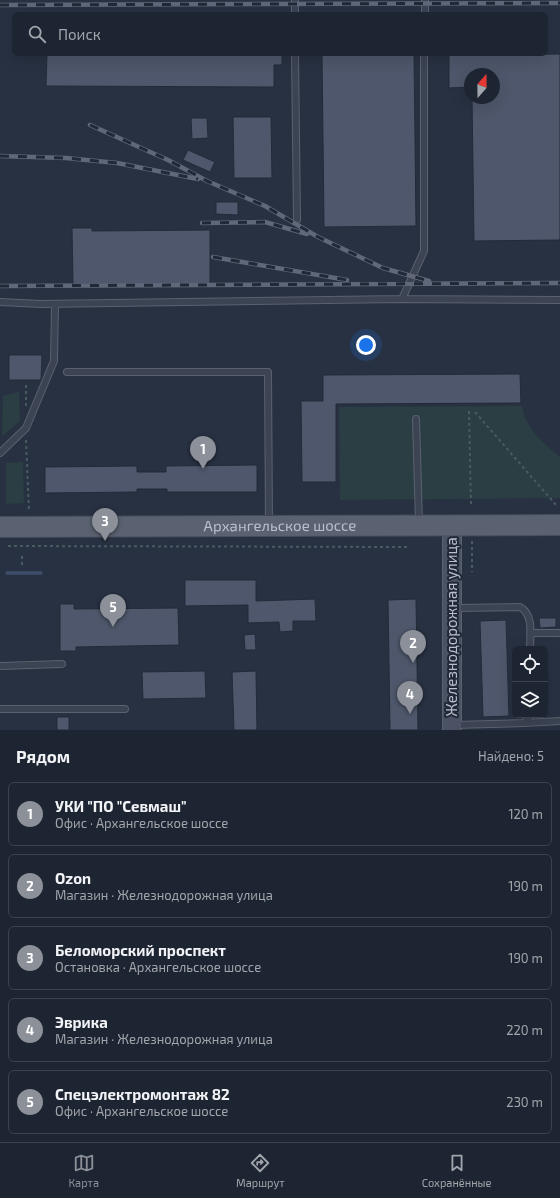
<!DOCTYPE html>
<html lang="ru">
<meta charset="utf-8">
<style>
:root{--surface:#1e2532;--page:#262d3a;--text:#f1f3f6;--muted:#a1a5ac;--line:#3c424d;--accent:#8c9099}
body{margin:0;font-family:"Exo 2",sans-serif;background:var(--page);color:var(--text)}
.controls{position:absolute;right:12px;bottom:12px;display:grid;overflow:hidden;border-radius:6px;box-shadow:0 4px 16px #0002}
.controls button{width:36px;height:36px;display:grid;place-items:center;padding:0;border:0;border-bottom:1px solid var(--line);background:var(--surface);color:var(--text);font:20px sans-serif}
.compass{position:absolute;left:464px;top:68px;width:36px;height:36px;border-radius:50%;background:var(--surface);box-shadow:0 4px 16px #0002;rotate:20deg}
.you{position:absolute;left:366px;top:345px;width:14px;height:14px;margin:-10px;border:3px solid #fff;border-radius:50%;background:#1a73e8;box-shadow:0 0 0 6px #1a73e833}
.badge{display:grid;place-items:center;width:26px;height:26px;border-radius:50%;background:var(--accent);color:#fff;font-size:13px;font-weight:700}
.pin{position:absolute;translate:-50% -33px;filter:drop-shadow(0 1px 2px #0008)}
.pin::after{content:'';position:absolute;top:21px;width:14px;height:12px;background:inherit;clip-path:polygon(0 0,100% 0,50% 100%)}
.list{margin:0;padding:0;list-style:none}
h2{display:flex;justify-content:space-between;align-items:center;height:52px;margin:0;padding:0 16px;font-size:17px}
h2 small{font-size:13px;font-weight:400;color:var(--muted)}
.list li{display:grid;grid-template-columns:26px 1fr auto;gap:12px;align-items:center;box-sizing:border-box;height:64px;margin:0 8px 8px;padding:0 8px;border:1px solid var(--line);border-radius:6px}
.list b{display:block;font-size:15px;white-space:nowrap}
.list p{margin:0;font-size:13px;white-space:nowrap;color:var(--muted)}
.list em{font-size:13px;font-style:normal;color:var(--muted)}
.icon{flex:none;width:22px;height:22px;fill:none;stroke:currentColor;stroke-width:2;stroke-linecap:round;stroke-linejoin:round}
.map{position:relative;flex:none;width:560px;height:730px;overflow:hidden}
.search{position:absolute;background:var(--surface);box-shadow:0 4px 16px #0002;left:12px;right:12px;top:12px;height:44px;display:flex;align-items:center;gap:10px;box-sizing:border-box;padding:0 14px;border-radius:6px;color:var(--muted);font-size:15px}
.sheet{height:412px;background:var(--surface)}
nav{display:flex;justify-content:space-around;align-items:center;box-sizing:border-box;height:56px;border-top:1px solid var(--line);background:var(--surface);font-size:11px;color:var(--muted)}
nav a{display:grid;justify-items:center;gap:2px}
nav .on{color:var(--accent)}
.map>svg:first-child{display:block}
.green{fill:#2a3e43}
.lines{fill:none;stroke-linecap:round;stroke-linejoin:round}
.stream{stroke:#3f4d6a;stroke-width:3.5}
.building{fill:#4e576b;stroke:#232a39}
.service-casing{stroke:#5a616f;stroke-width:8}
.secondary-casing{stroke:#5a616f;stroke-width:20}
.primary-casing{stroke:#464c5b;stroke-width:22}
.path{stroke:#485b60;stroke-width:2;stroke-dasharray:3 3;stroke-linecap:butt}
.service{stroke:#3c4352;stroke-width:6}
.secondary{stroke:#4a5264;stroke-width:18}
.primary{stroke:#5a6271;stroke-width:20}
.rail-casing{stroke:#5f6778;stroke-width:4.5}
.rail{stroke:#212837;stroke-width:3;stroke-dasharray:9;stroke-linecap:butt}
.labels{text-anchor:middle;stroke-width:4;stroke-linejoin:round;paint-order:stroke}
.street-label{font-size:15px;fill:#b9bfcc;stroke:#212837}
</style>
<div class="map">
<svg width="560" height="730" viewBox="0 0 560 730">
<rect width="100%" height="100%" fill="#283142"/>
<path class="green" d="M19,392L20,421L2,436L3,396Z
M522,406C525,428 543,443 560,457V498L340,500L339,407Z
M23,462L24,503L6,504V463Z"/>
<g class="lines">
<path class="stream" d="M7,573H41"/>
</g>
<path class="building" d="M47,54H282V65H274V87L46,86Z
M322,54H414L416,226L324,227Z
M560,54V240L474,241L472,98H494V74H470V87L449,88V55Z
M233,117H271L272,178H234Z
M191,118H207L208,138L192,139Z
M188,150L215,162L210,172L183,160Z
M216,202H238V215L216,214Z
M72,228H92V231L210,230V284H73Z
M9,355H42L41,380H9Z
M520,374L521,403L336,404V482H302L301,401H323V375Z
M257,465V492H167V489H137V492L45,493V467L137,466V472H166V466Z
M185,580H256V601L315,599L316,621H293V631L280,632L279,622L248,623V605L185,606Z
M416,599L418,730H390L388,600Z
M60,604H74V609L178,608L179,645L76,647V651H60Z
M539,618H556V627L540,628Z
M506,620L509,716L483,717L480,621Z
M255,634L256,650H245L244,635Z
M205,671L206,698L143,699L142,672Z
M256,671L257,730H234L232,672Z
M57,717H69V730H57Z"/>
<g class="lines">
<g class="service-casing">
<path id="service" d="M295,0V14
M425,14V0
M295,54L297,220
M402,299L424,251V54
M0,302L41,304L402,299L560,300
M67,372H268L269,524
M416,419L419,523
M0,453L26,428L54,361L55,304
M454,608L520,607C534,615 530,634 530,649
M530,633H560
M0,666L62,664
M0,709H125
M524,723L560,721
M454,725L524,723L531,715"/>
</g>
<g class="secondary-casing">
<path id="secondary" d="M452,525V730"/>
</g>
<g class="primary-casing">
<g id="primary">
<path id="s1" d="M0,527L560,525"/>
</g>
</g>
<path class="path" d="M26,406V385
M469,411L471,506
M475,412L556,505
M26,440L29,512
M472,541V572
M8,546L407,547
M22,556V567"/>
<use href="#service" class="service"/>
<use href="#secondary" class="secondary"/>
<use href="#primary" class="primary"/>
<g class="rail-casing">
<path id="rail" d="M0,5L560,3
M90,125L168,160L207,181L265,206L318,237L383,268L429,281
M0,156L66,158L117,163L198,179
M202,223L265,222L307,234
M213,257L347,280
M0,286L560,283"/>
</g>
<use href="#rail" class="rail"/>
</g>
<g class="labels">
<g class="street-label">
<text dy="5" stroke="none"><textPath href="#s1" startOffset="280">Архангельское шоссе</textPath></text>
<text transform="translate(452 627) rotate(-90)" y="5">Железнодорожная улица</text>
</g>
</g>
</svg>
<div class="controls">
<button><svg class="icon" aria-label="locate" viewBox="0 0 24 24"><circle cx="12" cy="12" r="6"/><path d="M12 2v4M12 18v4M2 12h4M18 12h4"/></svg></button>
<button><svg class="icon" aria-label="layers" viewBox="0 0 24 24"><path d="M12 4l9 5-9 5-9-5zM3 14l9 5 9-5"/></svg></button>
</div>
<svg class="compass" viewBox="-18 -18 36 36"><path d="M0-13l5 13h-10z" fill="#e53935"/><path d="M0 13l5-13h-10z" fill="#a1a5ac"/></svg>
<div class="you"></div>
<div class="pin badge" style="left:203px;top:469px">1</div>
<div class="pin badge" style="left:413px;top:663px">2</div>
<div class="pin badge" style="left:105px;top:541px">3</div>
<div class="pin badge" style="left:410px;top:714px">4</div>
<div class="pin badge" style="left:113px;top:627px">5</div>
<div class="search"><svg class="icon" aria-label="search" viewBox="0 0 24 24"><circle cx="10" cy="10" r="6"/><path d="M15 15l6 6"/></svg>Поиск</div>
</div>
<section class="sheet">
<h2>Рядом<small>Найдено: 5</small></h2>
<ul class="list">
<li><span class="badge">1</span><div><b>УКИ &quot;ПО &quot;Севмаш&quot;</b><p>Офис · Архангельское шоссе</p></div><em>120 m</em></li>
<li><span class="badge">2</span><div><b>Ozon</b><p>Магазин · Железнодорожная улица</p></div><em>190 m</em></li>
<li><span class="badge">3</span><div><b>Беломорский проспект</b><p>Остановка · Архангельское шоссе</p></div><em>190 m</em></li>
<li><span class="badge">4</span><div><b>Эврика</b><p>Магазин · Железнодорожная улица</p></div><em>220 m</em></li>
<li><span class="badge">5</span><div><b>Спецэлектромонтаж 82</b><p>Офис · Архангельское шоссе</p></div><em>230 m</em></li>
</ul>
</section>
<nav>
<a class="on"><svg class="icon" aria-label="map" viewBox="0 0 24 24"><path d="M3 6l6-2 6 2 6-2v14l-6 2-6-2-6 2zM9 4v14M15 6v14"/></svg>Карта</a>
<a><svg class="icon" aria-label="directions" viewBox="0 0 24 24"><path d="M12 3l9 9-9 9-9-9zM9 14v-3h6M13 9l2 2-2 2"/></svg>Маршрут</a>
<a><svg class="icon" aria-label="saved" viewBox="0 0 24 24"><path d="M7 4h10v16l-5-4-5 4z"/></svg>Сохранённые</a>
</nav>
